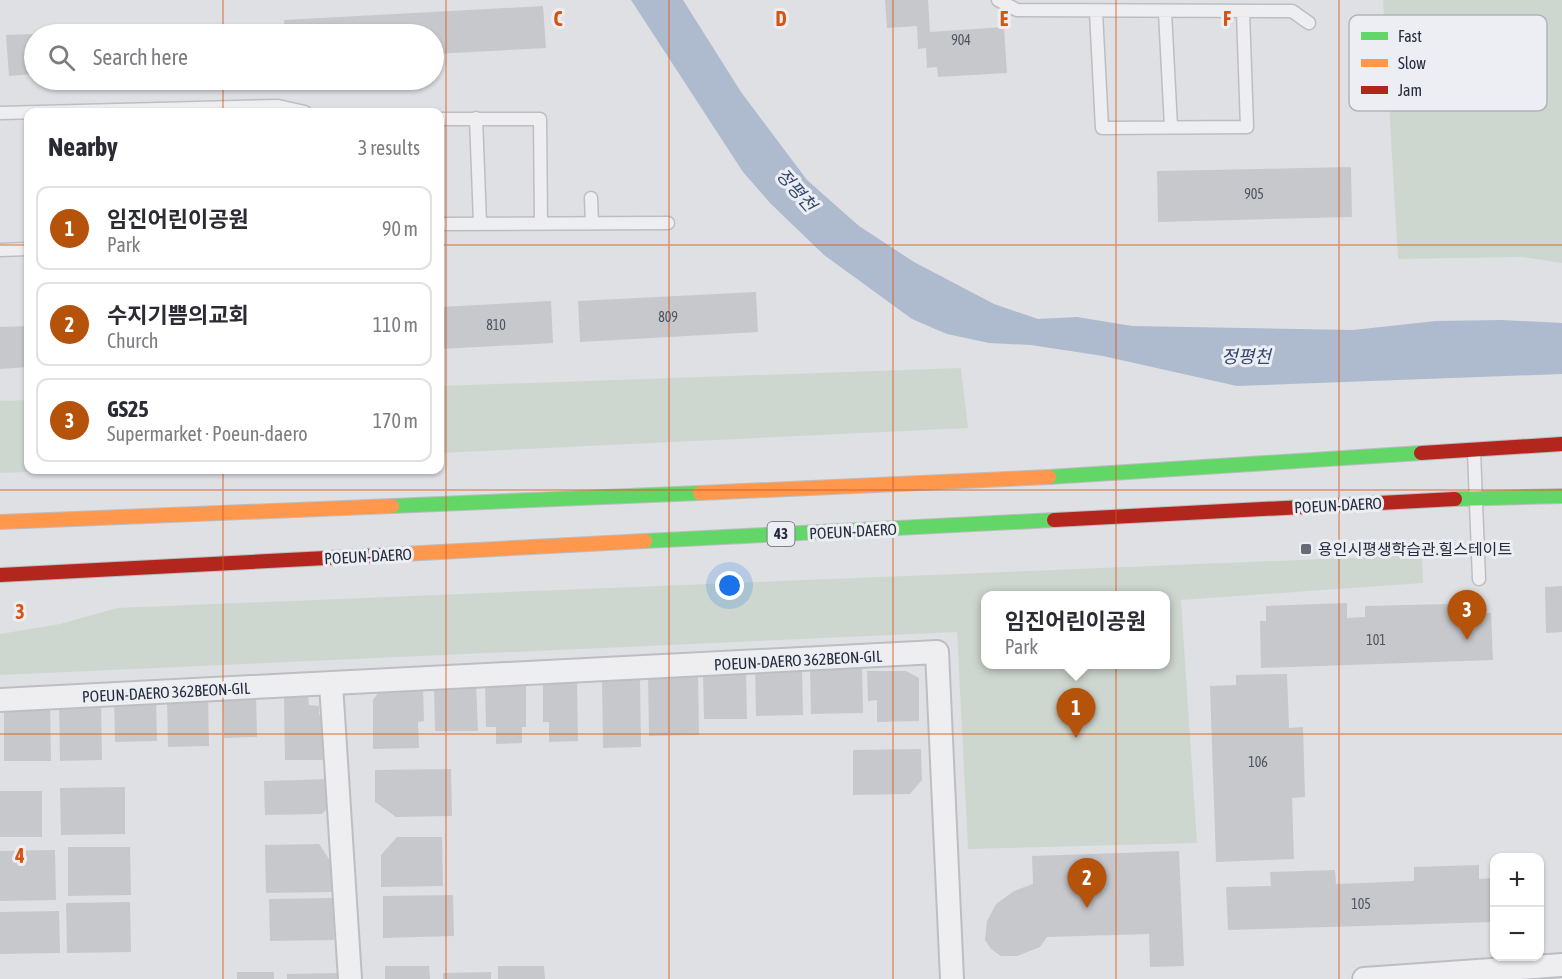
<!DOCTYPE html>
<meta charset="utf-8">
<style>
:root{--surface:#fff;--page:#f7f7f7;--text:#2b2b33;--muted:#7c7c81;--line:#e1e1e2;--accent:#b45309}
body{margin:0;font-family:"Asap Condensed","Noto Sans KR",sans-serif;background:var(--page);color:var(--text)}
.controls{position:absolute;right:18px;bottom:18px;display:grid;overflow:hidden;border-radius:12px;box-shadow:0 2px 4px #0004}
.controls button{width:54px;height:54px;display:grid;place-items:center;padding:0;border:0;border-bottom:2px solid var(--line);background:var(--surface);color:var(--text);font:30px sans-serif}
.you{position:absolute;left:730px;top:586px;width:21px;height:21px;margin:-15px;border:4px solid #fff;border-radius:50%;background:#1a73e8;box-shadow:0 0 0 9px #1a73e833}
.badge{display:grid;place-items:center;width:39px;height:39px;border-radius:50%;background:var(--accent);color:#fff;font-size:20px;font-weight:700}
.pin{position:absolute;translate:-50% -50px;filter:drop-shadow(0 2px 3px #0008)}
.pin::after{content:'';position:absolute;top:32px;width:21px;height:18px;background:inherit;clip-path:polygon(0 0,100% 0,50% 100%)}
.popup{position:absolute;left:981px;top:591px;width:189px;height:78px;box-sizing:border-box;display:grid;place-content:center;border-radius:12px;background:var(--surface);filter:drop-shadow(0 2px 4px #0005);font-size:20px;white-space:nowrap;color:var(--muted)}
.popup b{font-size:22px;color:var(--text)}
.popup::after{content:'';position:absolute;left:50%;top:100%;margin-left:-12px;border:12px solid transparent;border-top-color:var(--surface)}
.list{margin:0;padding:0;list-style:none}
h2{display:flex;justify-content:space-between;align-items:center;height:78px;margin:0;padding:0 24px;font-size:26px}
h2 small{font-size:20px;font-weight:400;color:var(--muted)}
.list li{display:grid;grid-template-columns:39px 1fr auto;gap:18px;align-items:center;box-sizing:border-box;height:84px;margin:0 12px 12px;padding:0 12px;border:2px solid var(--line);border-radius:12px}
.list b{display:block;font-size:22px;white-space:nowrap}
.list p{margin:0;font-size:20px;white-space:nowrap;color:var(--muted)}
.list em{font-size:20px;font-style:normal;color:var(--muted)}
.icon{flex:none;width:33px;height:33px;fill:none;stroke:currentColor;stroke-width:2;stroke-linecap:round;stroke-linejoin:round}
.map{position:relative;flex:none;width:1562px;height:979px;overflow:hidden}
.search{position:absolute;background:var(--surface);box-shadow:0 2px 4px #0004;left:24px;top:24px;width:420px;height:66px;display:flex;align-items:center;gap:15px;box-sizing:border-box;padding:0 21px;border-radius:33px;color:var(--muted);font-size:22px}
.panel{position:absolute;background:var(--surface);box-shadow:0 2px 4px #0004;left:24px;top:108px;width:420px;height:366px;border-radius:12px}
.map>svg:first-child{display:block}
.green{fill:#ced7cf;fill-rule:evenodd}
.water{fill:#aebace}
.building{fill:#c7c8cc}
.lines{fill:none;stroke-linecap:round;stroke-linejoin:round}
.lane-casing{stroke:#bdbec2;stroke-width:15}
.street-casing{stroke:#bdbec2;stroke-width:26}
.fast-casing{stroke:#bcbdc1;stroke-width:16}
.slow-casing{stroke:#bcbdc1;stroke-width:16}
.jam-casing{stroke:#bcbdc1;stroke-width:16}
.lane{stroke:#eeeef1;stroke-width:12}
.street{stroke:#eeeef1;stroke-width:22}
.fast{stroke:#63d668;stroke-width:14}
.slow{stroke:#ff974d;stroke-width:14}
.jam{stroke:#b3261e;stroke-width:14}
.grid{fill:none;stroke:#d55411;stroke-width:1.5;stroke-opacity:0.55}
.poi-dot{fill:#676b77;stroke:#eceef4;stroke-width:2}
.labels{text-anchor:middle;stroke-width:6;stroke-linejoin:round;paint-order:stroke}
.number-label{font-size:14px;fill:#505461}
.shield{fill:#eceef4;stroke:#626673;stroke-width:1.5}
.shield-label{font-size:15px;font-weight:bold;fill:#272c3c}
.street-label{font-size:16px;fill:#272c3c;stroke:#eceef4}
.poi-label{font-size:16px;fill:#272c3c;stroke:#eceef4;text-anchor:start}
.water-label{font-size:18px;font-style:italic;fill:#33476d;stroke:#eceef4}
.key{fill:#eceef4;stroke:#b1b4bd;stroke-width:1.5}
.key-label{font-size:16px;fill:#272c3c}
.grid-label{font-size:20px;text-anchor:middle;font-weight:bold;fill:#d55411;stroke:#eceef4;stroke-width:6;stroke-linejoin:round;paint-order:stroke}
</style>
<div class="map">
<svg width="1562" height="979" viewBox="0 0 1562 979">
<rect width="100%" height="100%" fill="#dfe0e4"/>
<path class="green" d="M1383,0H1562V263L1523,257L1398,259Z
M961,368L968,428L440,453V386Z
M28,400V470H81L0,473V401Z
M1422,555L1423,583L1181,600L1197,843L968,849L957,632L0,675V634L60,624L117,608ZM986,596H1166V664H986Z"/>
<path class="water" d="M631,0H683L741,92L807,180L859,226L914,262L994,304L1038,319L1077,317L1132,326L1353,330L1436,321L1502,320L1562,323V374L1237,386L1103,356L1031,345L989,343L947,334L912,319L824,255L770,203L743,172Z"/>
<path class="building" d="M885,0H928L930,32L1004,27L1007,73L938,77L937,67L927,68L926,48L918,49L917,26L887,28Z
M543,6L546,48L434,54V34H285L284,20Z
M184,26L185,34H54V33Z
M34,34V74L9,76L6,35Z
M1351,167L1352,217L1158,222L1157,171Z
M756,292L758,332L580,342L578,301Z
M551,301L553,343L440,349V307Z
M28,326V367L0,369V327Z
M1562,586V632L1546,633L1545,587Z
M1347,603V618L1365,617V606L1448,604L1449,614L1491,613L1493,660L1261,668L1260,621H1266V606Z
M755,667H802L803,715L756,716Z
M862,667L863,713L811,714L810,668Z
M746,670L747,719H704L703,671Z
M867,671H906L919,678V721L877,722V700L868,701Z
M698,673L699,735L649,736L648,674Z
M1287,674L1289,728L1303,727L1305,797L1292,798L1294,859L1216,862L1210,686L1236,685V675Z
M640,677L641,747L603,748L602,678Z
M577,679L578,741L549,742V722H543V680Z
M526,680V727H522V743L496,744V727H486L485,681Z
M476,683L478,731H435L434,684Z
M423,688L424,721L418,722L419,748L373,749V700L381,689Z
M223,693H256L257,737L224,738Z
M308,695L309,705L319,706V715L329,716L330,760H285L284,696Z
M156,696L157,741L115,742L114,697Z
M167,696H208L209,746L168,747Z
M101,699L102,760L60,761L59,700Z
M50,701L51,761H4V702Z
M921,749L922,780L910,794L853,795V750Z
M451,769L452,816L396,817L375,802V770Z
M331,779L332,803L322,814L265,815L264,781Z
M125,787V834L61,835L60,788Z
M0,791H42V837H0Z
M397,837H442L443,886L381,887V855Z
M319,844L331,862L332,892L266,893L265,845Z
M68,847H130L131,895L68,896Z
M55,850L56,900L0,901V851Z
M1179,851L1184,966L1150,967L1149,934L1047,937L1040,947L1017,956H1001L991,949L985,940L987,921L996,904L1014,891L1033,884L1032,856Z
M1479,865V879L1494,878V922L1228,930L1226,887L1271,886L1270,872L1335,870L1336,884L1414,881V867Z
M453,895L454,936L383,938V896Z
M333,898L334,940L270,941L269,899Z
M130,902L131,952L67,953L66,903Z
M59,911L60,953L0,954V912Z
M385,966H429L430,979H385Z
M498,966H544L545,979H498Z
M237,972H274V979H237Z
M491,972V979H443V973Z
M338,973L339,979H287V974Z"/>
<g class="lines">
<g class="lane-casing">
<path id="lane" d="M998,0L1017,10L1292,11L1309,23
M1096,12L1102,128L1247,127L1243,12
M1165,12L1171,127
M0,113L278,106L305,112
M476,118L480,223
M440,119H540L541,224
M591,198L592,223
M440,224L668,223
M0,250L28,249
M1474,451L1479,579"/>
</g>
<g class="street-casing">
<path id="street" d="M331,684L350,979
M0,700L937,652L952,979
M1364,979L1562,965"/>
</g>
<g class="fast-casing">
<path id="fast" d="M1049,477L1421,453
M1455,499L1562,496
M392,506L700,493
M645,541L1054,520"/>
</g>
<g class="slow-casing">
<path id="slow" d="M700,493L1049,477
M0,522L392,506
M403,554L645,541"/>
</g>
<g class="jam-casing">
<path id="jam" d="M1421,453L1562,444
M1054,520L1455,499
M0,575L403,554"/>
</g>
<use href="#lane" class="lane"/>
<use href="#street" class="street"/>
<use href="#fast" class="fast"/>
<use href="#slow" class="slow"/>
<use href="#jam" class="jam"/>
</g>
<path class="grid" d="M223,0V34M446,0V979M669,0V979M893,0V979M1116,0V979M1339,0V979M223,80V112M0,245H28M440,245H1562M223,470V979M0,490H1562M0,734H1562"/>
<rect class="poi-dot" x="1300" y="543" width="12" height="12" rx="3"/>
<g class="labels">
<g class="number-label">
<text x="961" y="45">904</text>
<text x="1254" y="199">905</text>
<text x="668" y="322">809</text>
<text x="496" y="330">810</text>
<text x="1376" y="645">101</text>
<text x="1258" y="767">106</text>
<text x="1361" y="909">105</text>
</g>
<rect class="shield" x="767.5" y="522" width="27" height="24" rx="4.5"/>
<g class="shield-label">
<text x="781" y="539">43</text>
</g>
<g class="street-label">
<text transform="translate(1338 505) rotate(-3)" y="6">POEUN-DAERO</text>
<text transform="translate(853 531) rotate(-3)" y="6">POEUN-DAERO</text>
<text transform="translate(368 556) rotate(-3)" y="6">POEUN-DAERO</text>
<text transform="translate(798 660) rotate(-3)" y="6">POEUN-DAERO 362BEON-GIL</text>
<text transform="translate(166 692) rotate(-3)" y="6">POEUN-DAERO 362BEON-GIL</text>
</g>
<g class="poi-label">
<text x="1318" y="555">용인시평생학습관.힐스테이트</text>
</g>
<g class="water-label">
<text transform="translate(796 190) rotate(49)" y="6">정평천</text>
<text x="1246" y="363">정평천</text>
</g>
</g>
<rect x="1349" y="15" width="198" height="96" rx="9" class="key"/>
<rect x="1361" y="32" width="27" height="8" fill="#63d668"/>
<rect x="1361" y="59" width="27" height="8" fill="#ff974d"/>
<rect x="1361" y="86" width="27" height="8" fill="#b3261e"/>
<g class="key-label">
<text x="1398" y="42">Fast</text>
<text x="1398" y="69">Slow</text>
<text x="1398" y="96">Jam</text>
</g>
<g class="grid-label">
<text x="558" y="26">C</text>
<text x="781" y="26">D</text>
<text x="1004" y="26">E</text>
<text x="1227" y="26">F</text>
<text x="20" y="619">3</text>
<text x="20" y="863">4</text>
</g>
</svg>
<div class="controls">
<button>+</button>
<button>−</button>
</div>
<div class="you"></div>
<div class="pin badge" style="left:1076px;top:738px">1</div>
<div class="popup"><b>임진어린이공원</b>Park</div>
<div class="pin badge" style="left:1087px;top:908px">2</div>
<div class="pin badge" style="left:1467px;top:640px">3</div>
<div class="search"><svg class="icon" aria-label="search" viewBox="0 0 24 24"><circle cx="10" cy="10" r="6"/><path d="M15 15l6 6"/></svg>Search here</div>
<section class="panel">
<h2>Nearby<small>3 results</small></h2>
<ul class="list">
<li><span class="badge">1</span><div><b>임진어린이공원</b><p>Park</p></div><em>90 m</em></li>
<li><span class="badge">2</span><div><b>수지기쁨의교회</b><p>Church</p></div><em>110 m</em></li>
<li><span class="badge">3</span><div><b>GS25</b><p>Supermarket · Poeun-daero</p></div><em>170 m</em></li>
</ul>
</section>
</div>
